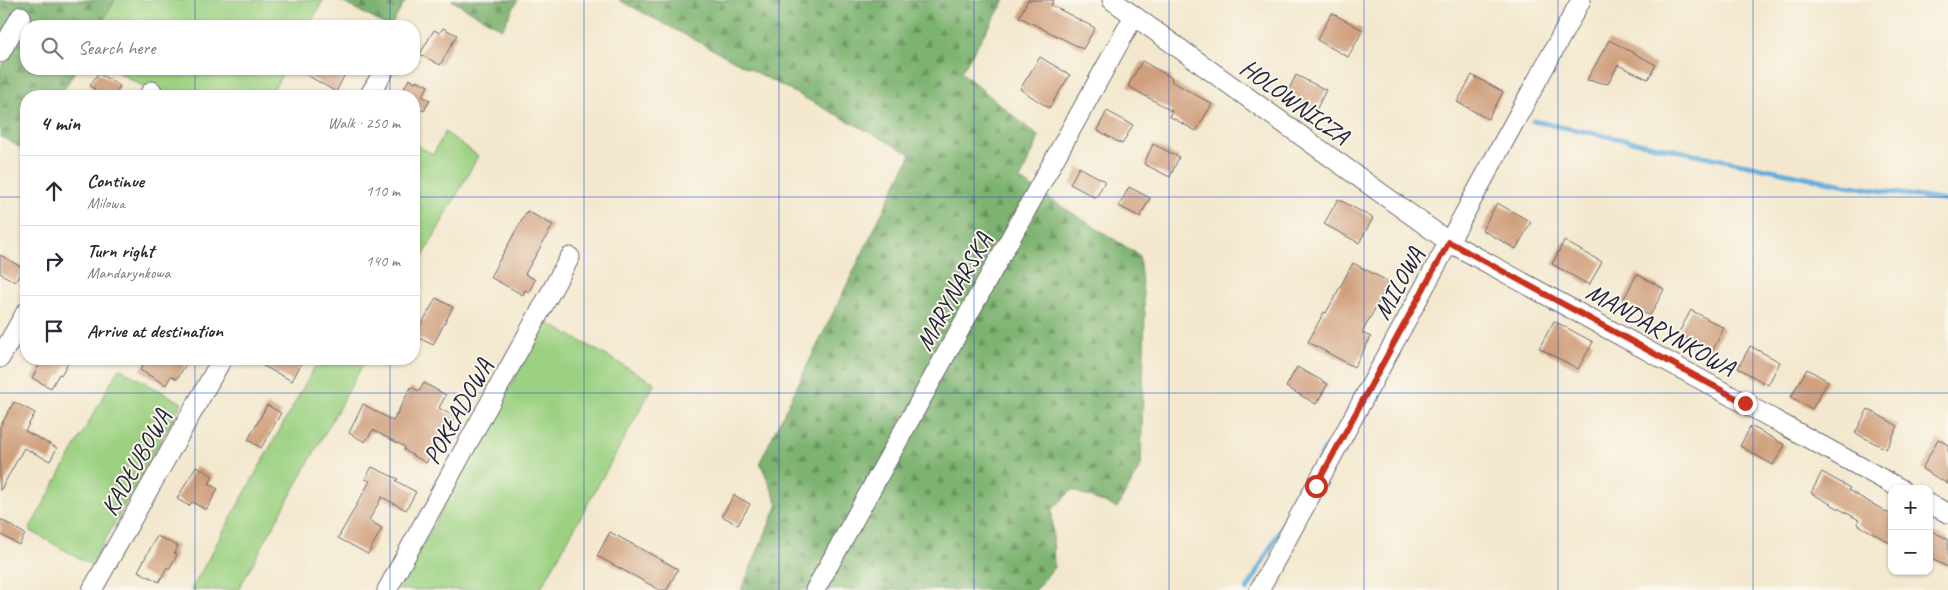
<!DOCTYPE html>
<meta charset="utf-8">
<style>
:root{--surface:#fff;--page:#f2f2f3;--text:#2b2b33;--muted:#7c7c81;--line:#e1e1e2}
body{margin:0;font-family:Caveat,sans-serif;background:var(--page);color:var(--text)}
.controls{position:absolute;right:15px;bottom:15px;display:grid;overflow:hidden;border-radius:10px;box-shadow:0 1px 4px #0004}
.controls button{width:45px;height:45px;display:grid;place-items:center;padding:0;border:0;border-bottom:1px solid var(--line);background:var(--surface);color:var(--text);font:25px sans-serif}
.stop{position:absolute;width:15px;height:15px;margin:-11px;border:4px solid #c8321e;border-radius:50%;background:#fff}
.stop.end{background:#c8321e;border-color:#fff;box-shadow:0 1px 5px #0008}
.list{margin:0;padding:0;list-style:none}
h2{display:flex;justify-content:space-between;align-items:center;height:65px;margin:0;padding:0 20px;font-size:21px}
h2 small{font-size:16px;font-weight:400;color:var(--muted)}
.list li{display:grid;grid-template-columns:32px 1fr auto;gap:15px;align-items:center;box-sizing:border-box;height:70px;padding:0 20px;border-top:1px solid var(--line)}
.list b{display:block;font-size:19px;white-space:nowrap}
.list p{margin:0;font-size:16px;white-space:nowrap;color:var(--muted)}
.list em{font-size:16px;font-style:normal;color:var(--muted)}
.icon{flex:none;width:28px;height:28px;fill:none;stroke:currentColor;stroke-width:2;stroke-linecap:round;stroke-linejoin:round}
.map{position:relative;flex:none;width:1948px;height:590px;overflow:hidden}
.search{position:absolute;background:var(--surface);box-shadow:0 1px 4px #0004;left:20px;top:20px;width:400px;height:55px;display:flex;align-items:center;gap:12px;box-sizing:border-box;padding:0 18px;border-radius:20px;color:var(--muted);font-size:19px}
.panel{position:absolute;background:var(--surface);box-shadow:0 1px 4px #0004;left:20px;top:90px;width:400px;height:275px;border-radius:20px}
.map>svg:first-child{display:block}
.green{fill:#9cd182;stroke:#5f7a5e}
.forest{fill:url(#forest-firs);stroke:#506a56}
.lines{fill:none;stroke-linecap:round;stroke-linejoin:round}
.stream{stroke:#63addb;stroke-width:5}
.building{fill:#d0a07e}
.street-casing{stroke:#6b676e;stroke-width:21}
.street{stroke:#fff;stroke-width:19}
.route{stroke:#c8321e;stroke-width:6}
.grid{fill:none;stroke:#1d4ed8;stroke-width:1;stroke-opacity:0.55}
.labels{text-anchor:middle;stroke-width:4;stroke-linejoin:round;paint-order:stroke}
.street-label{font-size:25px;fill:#22223b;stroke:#fbf7ec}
</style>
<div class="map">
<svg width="1948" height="590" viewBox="0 0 1948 590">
<defs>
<pattern id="forest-firs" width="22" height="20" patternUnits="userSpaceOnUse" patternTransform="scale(1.25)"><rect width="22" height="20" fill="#7db370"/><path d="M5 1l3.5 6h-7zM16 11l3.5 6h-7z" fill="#66915d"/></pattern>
</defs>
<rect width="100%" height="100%" fill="#fbf7ec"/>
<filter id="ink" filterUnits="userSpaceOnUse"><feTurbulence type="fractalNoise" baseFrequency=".02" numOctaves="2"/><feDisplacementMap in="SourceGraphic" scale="10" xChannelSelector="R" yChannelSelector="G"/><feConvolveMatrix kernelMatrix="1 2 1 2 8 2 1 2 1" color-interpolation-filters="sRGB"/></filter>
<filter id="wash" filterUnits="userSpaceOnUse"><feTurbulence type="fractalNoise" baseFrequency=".0096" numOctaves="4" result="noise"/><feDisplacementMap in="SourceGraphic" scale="20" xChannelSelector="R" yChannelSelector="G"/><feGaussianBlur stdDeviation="1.12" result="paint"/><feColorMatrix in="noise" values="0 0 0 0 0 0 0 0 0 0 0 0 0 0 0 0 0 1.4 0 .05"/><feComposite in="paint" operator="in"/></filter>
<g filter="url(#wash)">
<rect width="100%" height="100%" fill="#f3e8ce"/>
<path class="green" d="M115,0H323L309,26H100Z
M112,69H285L270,96H161Z
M445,132L478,156L414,273V144L433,154Z
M546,322L655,383L540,590H398Z
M319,359H366L238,590H191Z
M119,368L182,403L91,565L29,530Z"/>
<path class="forest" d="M0,0H115L100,26H26V69H76L60,96H26V151L0,136V69L24,26L0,44Z
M339,0H406L391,26H387Z
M451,0H518L502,29Z
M619,0H1005L961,72L1039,137L1020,180L1139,255L1145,313L1141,466L1117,508L1072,490L1052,510L1054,567L1036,590H741L778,504L760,462L911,154Z"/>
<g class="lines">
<path class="stream" d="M1533,121L1845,185L1948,201
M1247,590L1326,447"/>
</g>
<g id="blocks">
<path class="building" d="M1028,0H1054L1051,5L1095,28L1083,49L1019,17Z
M1332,13L1363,30L1348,57L1317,40Z
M443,28L457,35L440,65L420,54L434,30L440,33Z
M1609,40L1656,65L1648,79L1618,65L1608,84L1587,80Z
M1040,57L1070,75L1049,108L1020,89Z
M1142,61L1172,78L1171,81L1212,104L1196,131L1169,116L1172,111L1128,86Z
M297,69H331L344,76L336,92Z
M98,73L120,86L115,96H91L95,89L90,86Z
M1296,75L1326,90L1316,110L1286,95Z
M1472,75L1503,92L1488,119L1457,102Z
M409,79L415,82L416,80L428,86L422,96L430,100L424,111L414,106V96H400Z
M1107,111L1133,125L1122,144L1097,130Z
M1153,144L1179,157L1170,177L1144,164Z
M1079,167L1105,181L1096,198L1070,184Z
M1129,187L1150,198L1140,217L1119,206Z
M1338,199L1373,218L1359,243L1324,224Z
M1497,203L1531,222L1516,249L1482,230Z
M527,211L553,225L525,274L535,280L529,292L525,290L523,295L490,277Z
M1564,241L1602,262L1589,285L1552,264Z
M0,255L23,268L15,282L0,273Z
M1353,263L1389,282L1362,333L1371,337L1354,367L1308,342L1324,312L1326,313Z
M1637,274L1664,289L1650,316L1622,302Z
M436,298L453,307L433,345L415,336Z
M1691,310L1724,328L1712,352L1678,334Z
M1554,321L1593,342L1578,369L1539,348Z
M1750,346L1780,362L1768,385L1738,368Z
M43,359H70L61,375L59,374L51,388L32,378Z
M147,359H176L186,364L177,379L171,376L166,385L140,370Z
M250,359H291L301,364L292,381Z
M1297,367L1328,384L1316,404L1286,387Z
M1807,369L1828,381L1812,409L1791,397Z
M424,383L446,395L439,408L455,417L448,429L445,428L426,463L404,450L405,447L373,430L365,442L349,433L363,404L393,421L411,387L419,391Z
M14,402L35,413L25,431L57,448L50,461L24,448L0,491V427Z
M267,405L281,413L261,448L248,440Z
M1868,409L1898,426L1886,449L1855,433Z
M1751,426L1785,445L1773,465L1740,446Z
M1938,439L1948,445V484L1922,469Z
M196,466L213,476L209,484L218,489L206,510L192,502L189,506L177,499Z
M372,467L398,479L396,481L416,492L406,510L382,497L369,520L382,528L368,554L338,538L370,481L365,479Z
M1822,472L1850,488L1848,490L1892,515V544L1857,524L1859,520L1811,493Z
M734,495L750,504L738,525L722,516Z
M0,519L25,534L19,545L0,534Z
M1929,530L1948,539V567L1929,558Z
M610,532L678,569L667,590H660L597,556Z
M157,536L178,546L174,553L177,555L169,569L167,567L159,582L138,571Z"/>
</g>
</g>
<g filter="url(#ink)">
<use href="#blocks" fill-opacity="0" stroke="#6b676e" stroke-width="1"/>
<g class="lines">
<g class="street-casing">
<path id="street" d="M1112,0L1449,242L1901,489
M0,53L21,16
M148,96L152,91
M369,96L385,69
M0,358L26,312
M1929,504L1948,513
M92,590L222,359
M387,590L570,257
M815,590L1134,16
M1259,590L1581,0"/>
</g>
<use href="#street" class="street"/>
</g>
</g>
<g class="lines" filter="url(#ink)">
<path class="route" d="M1316,486L1449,242L1745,403"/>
</g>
<path class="grid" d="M195,0V26M390,0V26M584,0V590M779,0V590M974,0V590M1169,0V590M1364,0V590M1558,0V590M1753,0V590M195,69V96M390,69V96M0,197H26M414,197H1948M195,359V590M390,359V590M0,393H1948"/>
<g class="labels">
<g class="street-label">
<text transform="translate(1295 101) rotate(36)" y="9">HOLOWNICZA</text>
<text transform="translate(1398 283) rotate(-61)" y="9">MILOWA</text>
<text transform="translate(953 291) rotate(-61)" y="9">MARYNARSKA</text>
<text transform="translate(1661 329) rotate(29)" y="9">MANDARYNKOWA</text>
<text transform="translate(457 411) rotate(-61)" y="9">POKŁADOWA</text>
<text transform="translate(135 462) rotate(-61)" y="9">KADŁUBOWA</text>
</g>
</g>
</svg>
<div class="controls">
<button>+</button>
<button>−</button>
</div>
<div class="stop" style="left:1316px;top:486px"></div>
<div class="stop end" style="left:1745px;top:403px"></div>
<div class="search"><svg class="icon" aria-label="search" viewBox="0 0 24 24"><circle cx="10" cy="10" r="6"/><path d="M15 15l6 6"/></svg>Search here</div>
<section class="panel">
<h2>4 min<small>Walk · 250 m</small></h2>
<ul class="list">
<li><svg class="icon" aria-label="ahead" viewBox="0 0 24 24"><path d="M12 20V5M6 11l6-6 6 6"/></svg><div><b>Continue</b><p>Milowa</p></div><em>110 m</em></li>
<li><svg class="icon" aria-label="right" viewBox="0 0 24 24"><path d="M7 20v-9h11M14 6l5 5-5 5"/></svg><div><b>Turn right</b><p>Mandarynkowa</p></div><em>140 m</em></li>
<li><svg class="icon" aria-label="arrive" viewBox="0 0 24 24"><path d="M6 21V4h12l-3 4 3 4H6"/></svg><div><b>Arrive at destination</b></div></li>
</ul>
</section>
</div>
